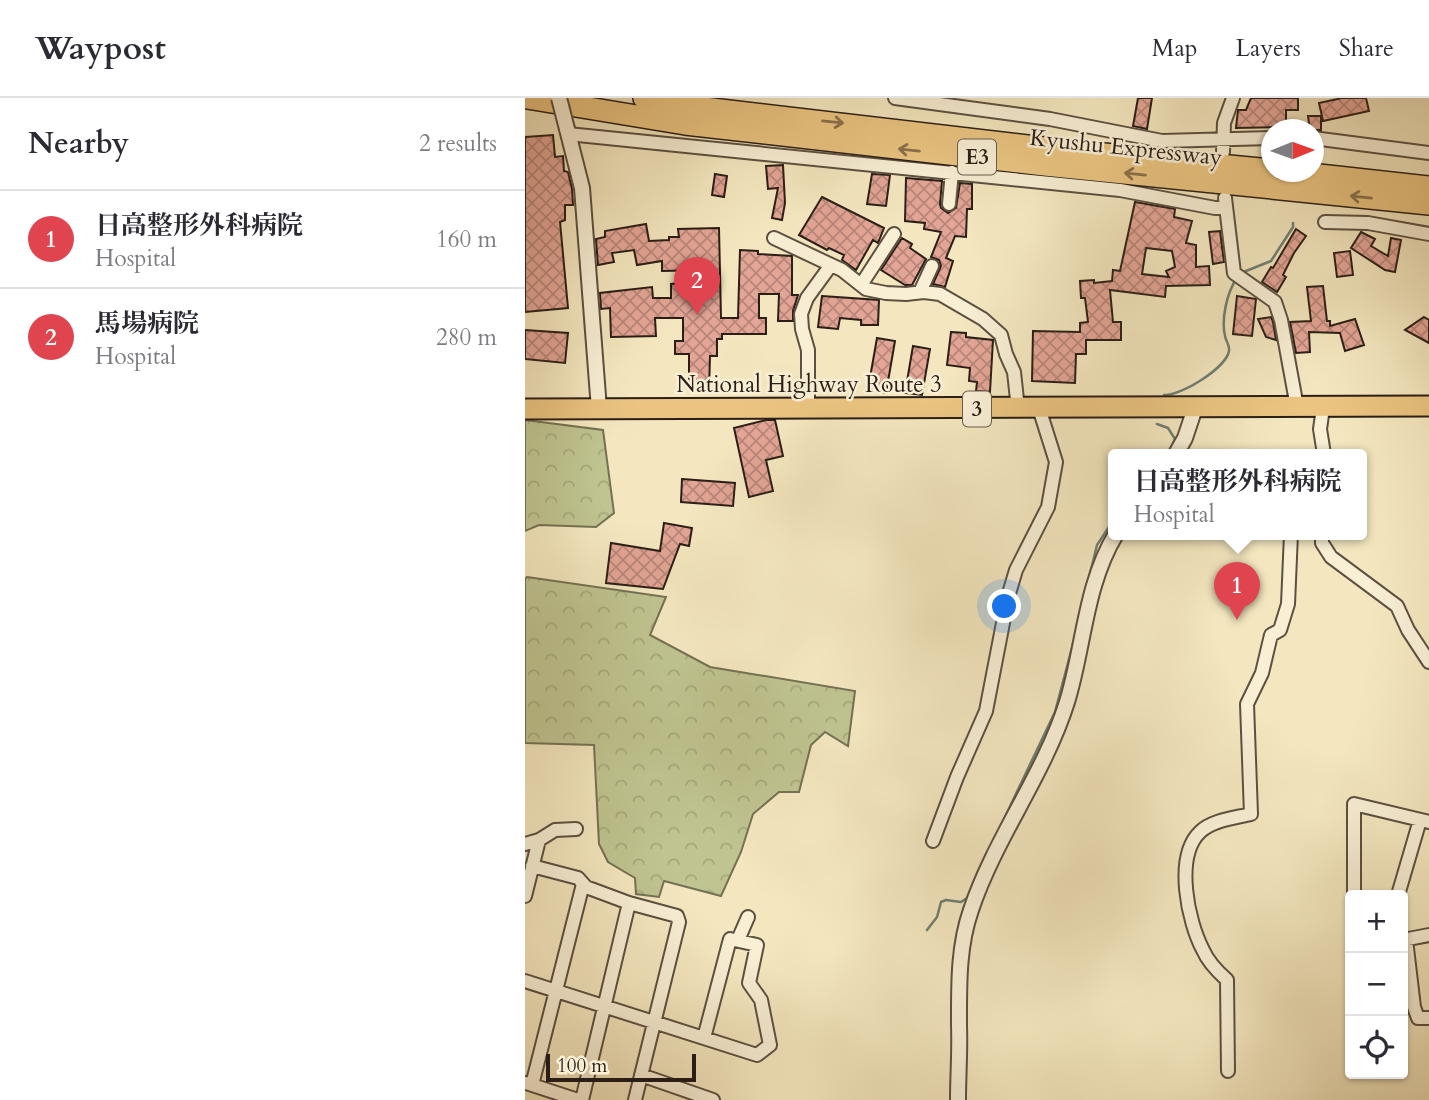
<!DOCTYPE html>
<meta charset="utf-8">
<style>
:root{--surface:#fff;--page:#f7f7f7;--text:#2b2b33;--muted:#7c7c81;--line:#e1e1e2;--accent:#8f2418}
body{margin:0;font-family:Cardo,"Noto Serif JP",serif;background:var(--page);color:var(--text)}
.controls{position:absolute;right:21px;bottom:21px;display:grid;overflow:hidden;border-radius:7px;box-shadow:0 2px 5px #0004}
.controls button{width:63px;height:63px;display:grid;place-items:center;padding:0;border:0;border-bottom:2px solid var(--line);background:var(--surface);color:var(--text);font:35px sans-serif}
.compass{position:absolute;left:736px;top:21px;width:63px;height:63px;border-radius:50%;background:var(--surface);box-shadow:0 2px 5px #0004;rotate:89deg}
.scale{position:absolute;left:21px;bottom:18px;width:150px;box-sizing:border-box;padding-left:7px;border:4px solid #2a1e17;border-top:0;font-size:19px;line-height:24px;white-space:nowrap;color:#2a1e17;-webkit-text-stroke:5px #f8efd5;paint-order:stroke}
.you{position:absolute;left:480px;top:509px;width:24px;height:24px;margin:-18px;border:5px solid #fff;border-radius:50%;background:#1a73e8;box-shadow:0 0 0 10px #1a73e833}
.badge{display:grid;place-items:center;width:46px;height:46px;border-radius:50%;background:var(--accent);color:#fff;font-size:23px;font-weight:700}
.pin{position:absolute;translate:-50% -58px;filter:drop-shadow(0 2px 4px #0008)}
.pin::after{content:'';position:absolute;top:37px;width:24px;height:21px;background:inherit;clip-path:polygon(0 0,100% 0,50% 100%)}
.popup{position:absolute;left:583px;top:351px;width:259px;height:91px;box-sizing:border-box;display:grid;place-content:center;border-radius:7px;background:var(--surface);filter:drop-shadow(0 2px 5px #0005);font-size:23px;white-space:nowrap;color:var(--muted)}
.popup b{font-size:26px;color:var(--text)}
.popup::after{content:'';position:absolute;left:50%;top:100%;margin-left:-14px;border:14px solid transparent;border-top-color:var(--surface)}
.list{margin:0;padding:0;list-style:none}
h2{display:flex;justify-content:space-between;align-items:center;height:91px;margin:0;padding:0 28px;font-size:30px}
h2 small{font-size:23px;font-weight:400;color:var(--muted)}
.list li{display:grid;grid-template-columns:46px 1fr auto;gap:21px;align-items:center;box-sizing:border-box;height:98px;padding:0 28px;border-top:2px solid var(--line)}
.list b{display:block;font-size:26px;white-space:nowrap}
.list p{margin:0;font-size:23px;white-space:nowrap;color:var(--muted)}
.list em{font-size:23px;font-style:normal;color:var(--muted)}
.icon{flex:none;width:38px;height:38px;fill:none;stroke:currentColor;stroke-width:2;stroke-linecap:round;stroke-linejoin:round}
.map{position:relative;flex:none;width:904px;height:1002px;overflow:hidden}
header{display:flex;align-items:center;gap:42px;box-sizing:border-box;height:98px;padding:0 35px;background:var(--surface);border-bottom:2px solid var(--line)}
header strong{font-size:33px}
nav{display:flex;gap:38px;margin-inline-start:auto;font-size:24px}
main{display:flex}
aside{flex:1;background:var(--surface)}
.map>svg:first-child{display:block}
.forest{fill:url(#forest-crowns);stroke:#747154;stroke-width:2}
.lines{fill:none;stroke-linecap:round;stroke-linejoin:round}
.stream{stroke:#6e7f72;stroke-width:2.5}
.building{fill:url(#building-cross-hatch);stroke:#2a1e17;stroke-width:2;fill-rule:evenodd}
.minor-casing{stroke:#5c5041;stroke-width:16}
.tertiary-casing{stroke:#5c5041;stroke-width:18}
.trunk-casing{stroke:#2a1e17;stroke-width:23}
.motorway-casing{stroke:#2a1e17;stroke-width:24}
.minor{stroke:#f8efd5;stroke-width:12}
.tertiary{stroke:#f8efd5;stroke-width:14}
.trunk{stroke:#eac480;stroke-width:19}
.motorway{stroke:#eac480;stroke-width:21}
.tertiary-bridge-casing{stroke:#5c5041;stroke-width:18;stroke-linecap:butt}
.tertiary-bridge{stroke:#f8efd5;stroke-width:14}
.oneway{stroke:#8a714c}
.labels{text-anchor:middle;stroke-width:5;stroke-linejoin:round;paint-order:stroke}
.shield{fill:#f8efd5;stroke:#685d50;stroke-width:2}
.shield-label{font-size:21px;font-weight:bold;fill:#2a1e17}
.street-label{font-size:23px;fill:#2a1e17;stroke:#f8efd5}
</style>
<header>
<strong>Waypost</strong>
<nav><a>Map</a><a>Layers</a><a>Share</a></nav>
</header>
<main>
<aside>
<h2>Nearby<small>2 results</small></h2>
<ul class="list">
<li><span class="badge" style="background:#e0444e">1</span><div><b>日高整形外科病院</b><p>Hospital</p></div><em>160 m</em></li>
<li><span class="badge" style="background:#e0444e">2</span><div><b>馬場病院</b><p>Hospital</p></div><em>280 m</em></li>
</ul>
</aside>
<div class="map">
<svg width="904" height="1002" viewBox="0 0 904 1002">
<defs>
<pattern id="forest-crowns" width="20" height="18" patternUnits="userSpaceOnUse" patternTransform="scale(1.75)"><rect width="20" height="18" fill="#bfc490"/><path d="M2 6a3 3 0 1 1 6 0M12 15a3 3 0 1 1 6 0" fill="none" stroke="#a4a87b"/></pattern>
<pattern id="building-cross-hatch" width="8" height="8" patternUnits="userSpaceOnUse" patternTransform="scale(1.75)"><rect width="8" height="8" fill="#e3a595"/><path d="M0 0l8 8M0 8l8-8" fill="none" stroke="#b88679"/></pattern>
</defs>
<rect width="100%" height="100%" fill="#f4e7bf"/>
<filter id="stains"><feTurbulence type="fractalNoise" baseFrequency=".00286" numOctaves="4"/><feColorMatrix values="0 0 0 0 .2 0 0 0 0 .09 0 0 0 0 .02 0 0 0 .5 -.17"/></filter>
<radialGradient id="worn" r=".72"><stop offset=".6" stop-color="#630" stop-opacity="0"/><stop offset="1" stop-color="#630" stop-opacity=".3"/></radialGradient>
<path class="forest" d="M0,322L78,332L89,415L71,429L14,427L0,433Z
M2,479L141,499L125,537L185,569L330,593L323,648L300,634L286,647L274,694H254L228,716L216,754L196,798L139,783L134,799L111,796L110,780L83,764L74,746L69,647L0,645V481Z"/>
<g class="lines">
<path class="stream" d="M716,175L746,163L768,129V125
M639,300V297C656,298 701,270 704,253C705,247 701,244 700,238C696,221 702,194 712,180
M632,326L643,330L650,341L643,356
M564,480L572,447L588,423
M469,742L530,614L552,531
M402,832L412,819L416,804L421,802L436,804L442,800L449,786"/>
</g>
<path class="building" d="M613,0H627L622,31L608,28Z
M726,0H773V12H761V29L711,30L713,12H721Z
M817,0H841L844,13L798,23L794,5Z
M783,18H796V32H785Z
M28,37L30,59L38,58L39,73L43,74L47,91L48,107H40V122L35,124L43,210L0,214V39Z
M258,67L260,105L257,122L247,120L253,90L243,91L241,68Z
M190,76L202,78L199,99L187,97Z
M347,76L365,77L361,108L342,106Z
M381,80L417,83L415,106L416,110L423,115L431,110L435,85L447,86V111H442L441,139L430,138L421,160L428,163L420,189L408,186L416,168L414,162L406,159L416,134L399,131L400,125L380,123Z
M297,99L359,130L353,145L348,142L331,172L317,162L319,157L304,150L302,152L274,137Z
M610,104L650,111L649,119L667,123L661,145L671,147V169L684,168L685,187L641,188L640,199L585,192L588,224H596V242H561V256H551L550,285L507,283L508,233L555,234V225L563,224L560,200H556L555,183L569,182V185L587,183L588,172L595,173ZM621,150L647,153L650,169L641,173L644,179L617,176Z
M121,126L124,143L144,142V139H154L153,131L194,130L196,220H213L215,152L233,153V156L267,158V197H273L268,213V223H253L254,196H234V220H241V236H197V241H192V258H185L184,292H164V256H150V243H158V220H130L131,238L86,239L85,210L76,211L75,195L127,189L128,200H146V186L185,182V172L137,173V163L112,167L109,152L87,155L89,164L73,167L71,141L80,139V133Z
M771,131L781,138L769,155L758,177L761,179L752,194L737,184L746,169L748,170Z
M695,133L699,164L688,166L684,134Z
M836,134L850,141L846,148L863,158L866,140L876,142L870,174L860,172L826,150Z
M377,140L387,146L385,150L401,161L387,187H380L356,172Z
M825,153L828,177L812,179L809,155Z
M798,188L802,223H805V228L830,221L839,247L820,253L815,235L784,234L785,254L771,255L765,224L786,223L782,189Z
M297,198L354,202L353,227H336V222L315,220L313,231L293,229Z
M712,198L731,201L727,238L708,236Z
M746,219L748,224L751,242L741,239L733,221Z
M899,219L904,222V245L880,232Z
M0,232L43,235L40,265L0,261Z
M426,234L441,235V239L468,242L465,294L451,293L452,284L444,283L445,270L422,267Z
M352,240L370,243L361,295L343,291Z
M388,248L405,251L397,297L380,295Z
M241,322H250L258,358L241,362L248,393L224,399L209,330Z
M157,381L210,385L208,408L156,404Z
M139,425L167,430L164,448L155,446L138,491L81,485L86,445L135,453Z"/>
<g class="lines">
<g class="minor-casing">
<path id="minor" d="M370,0L525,21L637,43L746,40
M43,36L595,92L690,110H700
M788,40L904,55
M698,54L699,25L708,0
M700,100L709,175L750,204L756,222L772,309
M424,106L427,74
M800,124L843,125L904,136
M249,140L317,172L341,191L361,195L381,196L399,194L415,196L458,221L476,237L481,256L489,274L493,311
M336,187L369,136
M395,194L407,168
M798,310L795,331L799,356
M283,311V252L277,231L276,216L282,200L306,167
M797,436V445L806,459L872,508L883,532L904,564
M408,743L432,679L461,613L483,499L491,472L523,409L531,364L514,310
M0,746L14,742L30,732L51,731
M7,768L53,780L61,789L104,805L152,818L154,824L110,1002
M829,797V706L904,724
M873,797L895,722
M0,798L14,742
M213,842L223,819
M878,842L904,837
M881,842L889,909L893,920H904
M0,883L232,957L245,947L236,902L224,885L232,847L205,841L179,940
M703,973L702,882C692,873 683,864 678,852C663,824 649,759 675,734C687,722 710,720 726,716L722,606L737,575L746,537L755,532L763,506L766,436
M116,977L188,1002
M1,985L53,1002
M7,987L58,786
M57,1002L104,805"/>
</g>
<g class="tertiary-casing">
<path id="tertiary" d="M42,31L57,90L74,311
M651,356L660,340L670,310
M433,1002C433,977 435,952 434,928C434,888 433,849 446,812C470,740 519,677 542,604C559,549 560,487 591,436"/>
</g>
<g class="trunk-casing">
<path id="trunk" d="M0,311L904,308"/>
</g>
<g class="motorway-casing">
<path id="motorway" d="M2,0L160,26L520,67L904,106
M119,0L162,8L537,52L746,72
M767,74L904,89"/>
</g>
<use href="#minor" class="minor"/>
<use href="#tertiary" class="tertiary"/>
<use href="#trunk" class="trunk"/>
<use href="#motorway" class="motorway"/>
<g class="tertiary-bridge-casing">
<path id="tertiary-bridge" d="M34,0L42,31"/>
</g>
<use href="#tertiary-bridge" class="tertiary-bridge"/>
</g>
<defs><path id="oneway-shaft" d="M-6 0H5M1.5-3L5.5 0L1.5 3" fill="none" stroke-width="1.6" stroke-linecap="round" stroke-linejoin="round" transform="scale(1.75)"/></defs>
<g class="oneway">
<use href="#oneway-shaft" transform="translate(308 24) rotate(6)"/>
<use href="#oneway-shaft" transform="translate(384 52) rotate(-174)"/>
<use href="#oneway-shaft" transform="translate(610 76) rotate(-174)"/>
<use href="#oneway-shaft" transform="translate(836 99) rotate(-174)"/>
</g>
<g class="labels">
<g class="shield">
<rect x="433" y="41.5" width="38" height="35" rx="5"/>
<rect x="438" y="293.5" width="28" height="35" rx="5"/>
</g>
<g class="shield-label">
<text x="452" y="66">E3</text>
<text x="452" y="318">3</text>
</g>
<g class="street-label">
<text transform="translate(601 49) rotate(6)" y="8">Kyushu Expressway</text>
<text x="284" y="294">National Highway Route 3</text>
</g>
</g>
<rect width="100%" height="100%" filter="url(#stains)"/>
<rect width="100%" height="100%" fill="url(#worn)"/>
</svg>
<div class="controls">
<button>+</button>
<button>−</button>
<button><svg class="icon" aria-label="locate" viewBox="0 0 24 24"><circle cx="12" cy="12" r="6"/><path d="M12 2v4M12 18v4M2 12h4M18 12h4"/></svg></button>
</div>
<svg class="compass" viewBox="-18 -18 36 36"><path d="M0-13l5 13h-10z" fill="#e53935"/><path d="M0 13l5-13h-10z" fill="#7c7c81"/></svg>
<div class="scale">100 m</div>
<div class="you"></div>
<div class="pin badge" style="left:712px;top:522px;background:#e0444e">1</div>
<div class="popup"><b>日高整形外科病院</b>Hospital</div>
<div class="pin badge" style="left:172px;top:217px;background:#e0444e">2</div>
</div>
</main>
